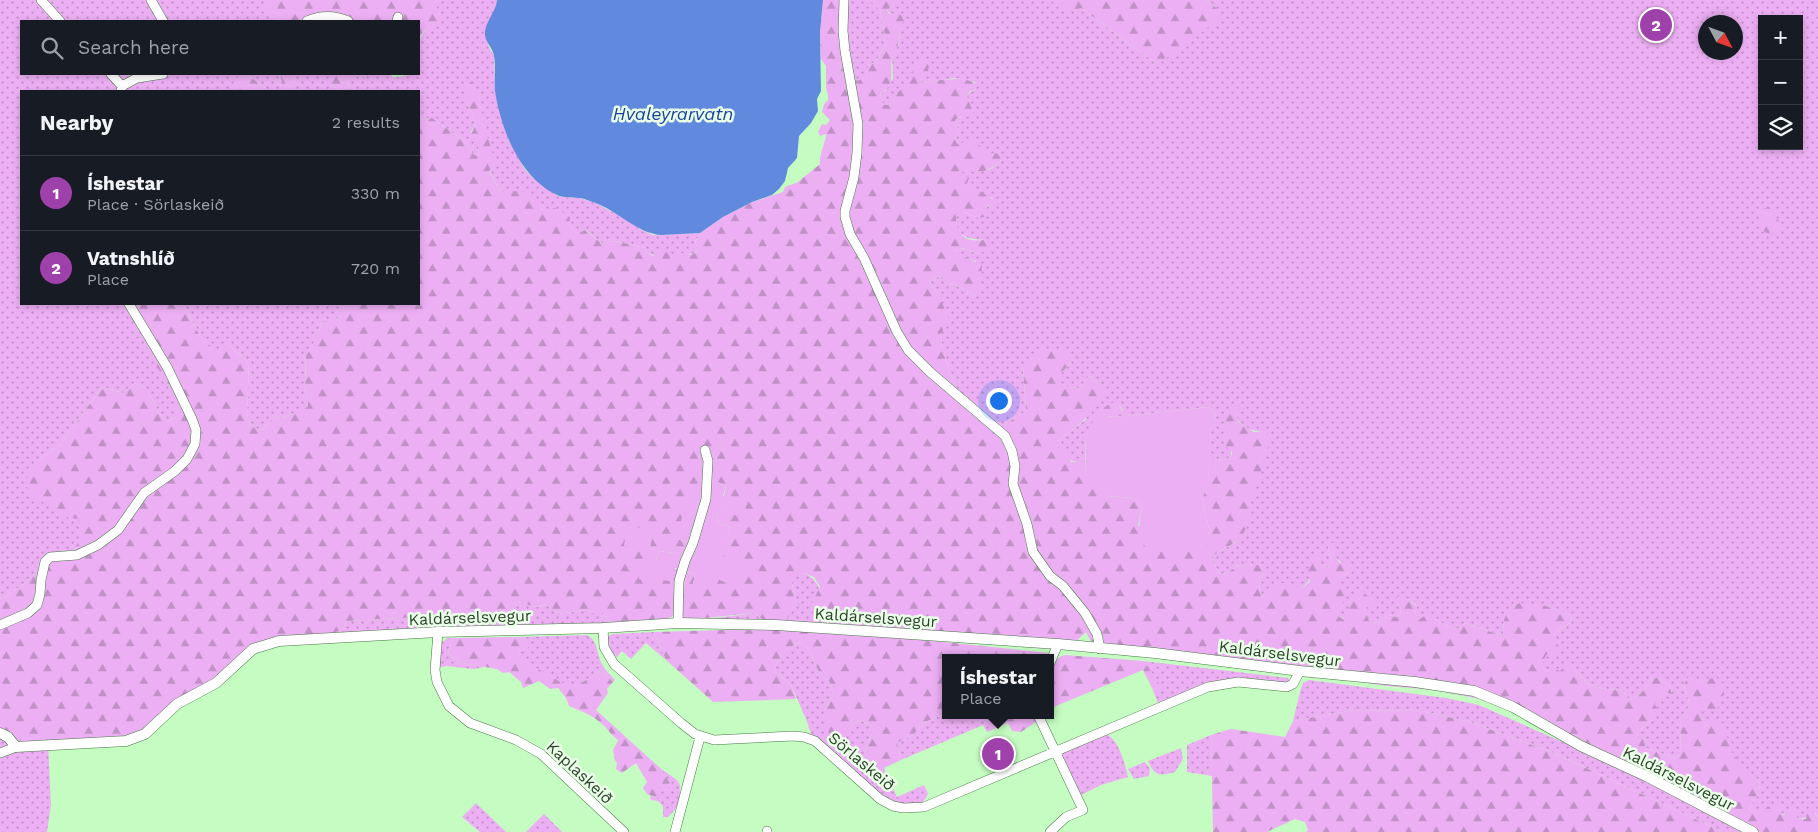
<!DOCTYPE html>
<meta charset="utf-8">
<style>
:root{--surface:#171b24;--page:#242831;--text:#f1f3f6;--muted:#9ea1a6;--line:#363941;--accent:#9f41aa}
body{margin:0;font-family:"Work Sans",sans-serif;background:var(--page);color:var(--text)}
.controls{position:absolute;right:15px;top:15px;display:grid;overflow:hidden;border-radius:0px;box-shadow:0 2px 8px #0003}
.controls button{width:45px;height:45px;display:grid;place-items:center;padding:0;border:0;border-bottom:1px solid var(--line);background:var(--surface);color:var(--text);font:25px sans-serif}
.compass{position:absolute;left:1698px;top:15px;width:45px;height:45px;border-radius:50%;background:var(--surface);box-shadow:0 2px 8px #0003;rotate:131deg}
.you{position:absolute;left:998px;top:400px;width:18px;height:18px;margin:-12px;border:4px solid #fff;border-radius:50%;background:#1a73e8;box-shadow:0 0 0 8px #1a73e833}
.badge{display:grid;place-items:center;width:32px;height:32px;border-radius:50%;background:var(--accent);color:#fff;font-size:16px;font-weight:700}
.pin{position:absolute;translate:-50% -50%;border:2px solid #fff;box-shadow:0 1px 5px #0006}
.popup{position:absolute;left:942px;top:654px;width:112px;height:65px;box-sizing:border-box;display:grid;place-content:center;border-radius:0px;background:var(--surface);filter:drop-shadow(0 1px 4px #0005);font-size:16px;white-space:nowrap;color:var(--muted)}
.popup b{font-size:19px;color:var(--text)}
.popup::after{content:'';position:absolute;left:50%;top:100%;margin-left:-10px;border:10px solid transparent;border-top-color:var(--surface)}
.list{margin:0;padding:0;list-style:none}
h2{display:flex;justify-content:space-between;align-items:center;height:65px;margin:0;padding:0 20px;font-size:21px}
h2 small{font-size:16px;font-weight:400;color:var(--muted)}
.list li{display:grid;grid-template-columns:32px 1fr auto;gap:15px;align-items:center;box-sizing:border-box;height:75px;padding:0 20px;border-top:1px solid var(--line)}
.list b{display:block;font-size:19px;white-space:nowrap}
.list p{margin:0;font-size:16px;white-space:nowrap;color:var(--muted)}
.list em{font-size:16px;font-style:normal;color:var(--muted)}
.icon{flex:none;width:28px;height:28px;fill:none;stroke:currentColor;stroke-width:2;stroke-linecap:round;stroke-linejoin:round}
.map{position:relative;flex:none;width:1818px;height:832px;overflow:hidden}
.search{position:absolute;background:var(--surface);box-shadow:0 2px 8px #0003;left:20px;top:20px;width:400px;height:55px;display:flex;align-items:center;gap:12px;box-sizing:border-box;padding:0 18px;border-radius:0px;color:var(--muted);font-size:19px}
.panel{position:absolute;background:var(--surface);box-shadow:0 2px 8px #0003;left:20px;top:90px;width:400px;height:215px;border-radius:0px}
.map>svg:first-child{display:block}
.grass{fill:url(#grass-dots);fill-rule:evenodd}
.forest{fill:url(#forest-firs);fill-rule:evenodd}
.garden{fill:#edaff4}
.water{fill:#618ade}
.lines{fill:none;stroke-linecap:round;stroke-linejoin:round}
.minor-casing{stroke:#467744;stroke-width:10}
.tertiary-casing{stroke:#467744;stroke-width:11}
.minor{stroke:#fff;stroke-width:9}
.tertiary{stroke:#fff;stroke-width:10}
.labels{text-anchor:middle;stroke-width:5;stroke-linejoin:round;paint-order:stroke}
.street-label{font-size:16px;fill:#2c422b;stroke:#eaffe8}
.water-label{font-size:18px;font-style:italic;fill:#1741a2;stroke:#eaffe8}
</style>
<div class="map">
<svg width="1818" height="832" viewBox="0 0 1818 832">
<defs>
<pattern id="grass-dots" width="8" height="8" patternUnits="userSpaceOnUse" patternTransform="scale(1.25)"><rect width="8" height="8" fill="#edaff4"/><path d="M2 2h.1M6 6h.1" fill="none" stroke="#c090c6" stroke-width="1.8" stroke-linecap="round"/></pattern>
<pattern id="forest-firs" width="22" height="20" patternUnits="userSpaceOnUse" patternTransform="scale(1.25)"><rect width="22" height="20" fill="#edaff4"/><path d="M5 1l3.5 6h-7zM16 11l3.5 6h-7z" fill="#c090c6"/></pattern>
</defs>
<rect width="100%" height="100%" fill="#c5fcc2"/>
<path class="grass" d="M0,0H267L264,3L271,16L281,21H21V74H279L282,81L280,90L269,91L249,76L236,78V91H21V304H124L176,400L177,416L168,422L161,416L146,388L135,383L123,393L102,387L60,445L38,460L78,519L82,534L75,549L42,559L30,580L0,600Z
M438,0H497L495,11L488,21V45L494,56L495,91L509,140L524,168L532,177L556,195L562,197L579,198L594,202L627,220L640,229L653,235L700,233L695,242L698,251C682,259 662,261 646,252L645,248L616,241L601,243L586,230L577,234L569,225L544,211L526,194H506L500,191L489,170L479,95L467,102L476,123L471,132L479,148L478,154L474,155L464,141L432,118L419,120V91H352L347,82L352,74L364,79L365,74H390L393,77C402,77 409,74 419,74C419,40 414,40 440,15L434,3Z
M846,0H870L880,10L885,36L884,47L876,61L868,66L866,77L857,82C848,52 845,31 846,0Z
M893,0H1051L1059,7L1081,8L1156,63L1219,10L1206,0H1818V817L1815,813C1800,823 1796,816 1780,813C1774,812 1766,815 1759,816L1749,809L1759,792L1760,784L1707,726L1700,716L1703,681L1688,678L1684,686L1690,705L1680,721L1681,753L1674,758L1646,748L1643,738H1638L1637,733L1653,719L1655,704L1664,692L1672,693L1670,686L1658,677L1650,680C1645,689 1639,699 1628,699L1625,693L1618,689L1607,690L1588,684L1571,665L1561,671L1548,672L1543,668V661L1554,634L1571,622L1572,616L1546,606L1504,620L1503,636L1465,623L1460,629L1452,628L1434,619H1420L1415,614L1417,607L1412,601L1401,605L1400,614L1396,617L1388,615L1379,623L1370,622L1364,610L1372,600L1350,611L1344,619L1338,616L1337,610L1338,579L1352,571L1336,558V544L1328,548L1332,562L1327,568L1321,564L1303,588H1296L1289,583L1268,593L1265,597L1261,596L1259,588L1264,573L1252,564L1245,568L1238,565L1227,573L1220,574L1212,561L1214,555L1236,542C1245,504 1256,468 1264,431C1253,432 1247,429 1238,421L1237,415L1230,407L1231,457L1220,461L1209,457L1211,426L1215,420L1214,411L1209,407L1125,416L1120,406L1086,437L1085,462C1069,463 1069,459 1058,449V441L1086,419L1098,384L1094,381L1092,376L1088,377L1080,388L1066,387L1061,383V373L1077,356L1023,367L1026,411L1002,426L957,389L942,350L938,294L929,282L940,276L947,284L955,285L975,295L976,261L963,259L956,252L959,248L966,249L978,254L984,240C966,239 954,236 956,214H968L979,218L993,198C983,196 976,188 966,186L961,173L962,170C978,171 989,175 1001,160L995,153L988,155L982,151L957,144L955,139L959,132L955,120L973,111L967,97L969,93L976,89L975,82L955,78L920,83V78C905,82 898,93 890,105H883L880,95L885,91L893,78L892,57L899,43L900,26L887,10L894,5ZM1762,19H1799V146H1762ZM1706,22H1736V52H1706Z
M290,74H332V84L338,90L337,91H287L296,79Z
M183,304H347L336,321H322L318,336L306,355L305,386L308,408L282,418L276,415L261,431L251,426L247,414L249,363L226,343L218,354L200,336Z
M804,573C825,582 821,603 823,624L786,622L796,603L792,583L794,577Z
M519,602L536,607L546,604L559,614L585,610L593,613H603L614,627L326,635L343,630L347,621L507,612Z
M755,613L765,622L695,619L700,617L708,619Z
M654,632L666,660L646,643L631,659L622,651L617,657C610,651 606,646 607,637L612,634Z
M587,635C599,641 596,654 602,664C605,670 611,675 615,680L613,682L602,670L578,685H566L523,661L518,651L527,649V643L518,637Z
M448,638H453L448,654L461,663L485,667L473,669L447,666L437,668L441,643Z
M800,642L809,650L819,672L829,681L833,695L826,707L851,725L860,720L871,725L873,731L863,756L883,776L886,773L897,797L924,785L928,793C923,811 903,805 889,801L814,743L806,719L791,685L773,669L787,649Z
M1143,661L1288,678L1291,683H1233L1159,705L1152,688L1157,690Z
M1309,680L1446,698L1479,705L1592,755L1746,832H1723L1554,753L1470,722L1422,711L1354,710L1293,721L1301,688L1303,683Z
M945,714L1004,715L1008,723L987,732L983,725L901,760L897,743L913,735L925,722Z
M0,732L48,743L51,805L47,832H0Z
M1105,735H1108C1120,743 1125,764 1128,777L1101,785L1081,795L1075,793L1061,754Z
M1211,735L1212,776L1187,772V745Z
M1181,748L1183,759L1175,772C1160,776 1155,777 1148,761Z
M1145,762L1150,769L1149,776L1134,779L1128,769Z
M660,768L677,780L680,785C679,790 681,794 680,798C679,806 673,812 668,817H663V806L658,801L651,800L650,796L658,798V785L667,790L670,783Z
M476,803L506,832H480L462,817Z
M544,814L562,832H526Z"/>
<path class="forest" d="M267,0H438L435,3L440,15L441,23L424,31L419,39V21H281L271,16L263,3Z
M823,0H846L848,51L857,81L866,77L868,66L876,61L884,47L885,36L880,10L870,0H893L894,5L887,10L889,14L896,13L903,16L904,21C898,28 901,35 898,44C897,49 893,54 892,59C889,76 897,81 880,95L883,105H890L899,91L911,80C912,73 916,63 923,60L929,64L928,71L920,78V83C935,81 966,74 977,85L976,89L969,92L967,97L973,111V116L960,117L955,120L959,132L955,139L957,144L972,140L982,147V151L988,154L995,153L1000,155L1001,160C995,167 984,173 975,172C971,172 967,170 963,170L961,172L969,178L966,186L975,188L996,201L994,204L987,205L984,217L979,218L968,214H956C955,223 959,236 968,239C972,241 979,240 984,240L990,249L978,254L966,249L960,248L956,251C965,260 972,259 982,265L980,292L975,295L955,285L947,284L940,276L929,282L938,294L949,319L941,334L942,350L957,389L1002,426L1026,411L1023,367C1026,363 1029,356 1033,354C1047,345 1065,349 1077,356L1061,373V383L1066,387L1080,388L1088,377L1092,376L1094,381L1098,384L1103,383L1107,386C1100,410 1077,426 1058,441V449L1067,452L1071,462H1085V478L1107,496L1135,498L1142,507L1138,526L1210,533L1202,498L1208,486L1209,457L1220,461L1231,457L1232,452C1230,450 1228,448 1226,446C1222,436 1223,414 1230,407H1240L1241,411L1237,415L1238,422L1254,432L1264,431L1271,436L1259,479L1252,485L1254,494L1246,502L1251,512C1245,540 1237,541 1214,555L1212,561L1220,574L1227,573L1238,565L1245,568L1252,564L1258,565L1264,573L1259,588L1261,596L1264,597C1270,590 1279,581 1288,583C1294,584 1297,588 1303,588L1310,581L1308,569L1315,556L1320,557L1321,564L1327,568L1332,562L1328,548L1330,542L1336,544V558L1340,563L1347,561L1354,567L1352,571L1338,579L1344,589L1343,604L1337,610L1338,616L1343,619C1354,607 1346,599 1361,590L1372,600L1377,607L1374,611L1367,607L1364,610L1370,622L1379,623L1388,615L1396,617L1400,614L1401,605L1397,599L1398,595L1401,593C1406,599 1412,601 1417,607L1415,614L1420,619L1426,615L1452,628L1460,629L1465,623L1503,636L1504,620L1509,608L1520,603L1546,606L1572,616L1571,622L1554,634L1559,648L1556,656L1547,654L1543,661V668L1548,672L1554,669L1560,671L1566,665H1571L1588,684L1607,690L1618,689L1625,693L1628,699C1639,699 1645,689 1650,680L1658,677L1670,686L1672,694L1664,692L1655,704L1657,711L1653,719L1637,733L1638,738H1643L1646,748L1674,758L1681,753L1680,721L1690,705L1684,685L1688,677L1703,681L1716,677L1723,684L1724,694L1717,709L1702,711L1700,716L1707,726L1714,719L1721,721L1725,729L1724,734L1733,744L1731,751L1760,784L1759,792L1749,809L1759,816L1761,811L1774,804L1779,806L1780,813L1784,815L1788,810L1796,812L1797,818L1806,819L1807,811L1811,810L1818,817V832H1760L1584,742L1485,700L1434,690L1387,686L1305,674L1104,650L1090,640L1086,632L1073,644L823,624L814,617L811,605L820,587L814,577L804,573L794,578L792,584L796,603L786,622H765L755,613C730,615 706,618 682,621L681,611L660,624L614,627L603,613H593L585,610L559,614L546,604L536,607L519,602L508,612L347,621L343,630L326,635L281,637L216,677L143,732L125,739L26,742L13,738L0,732V600L30,580L42,559L75,549L81,534L78,519L66,517L30,494L25,481L38,460L60,445L102,387L123,393L135,383L146,388L161,416L168,422L177,416L175,400L124,304H183L200,336L218,353L226,343L249,363L247,414L251,426L261,431L276,415L283,418L308,407L305,386L306,355L318,336L322,321H336L347,304H419V120L432,118L464,141L474,155L478,154L479,148L470,137L476,123L467,102L465,87L469,81L473,82L479,95L483,121L495,162L489,171L500,191C507,194 510,191 517,191C527,190 537,204 544,211L555,208L570,217L569,225L577,234L585,230L601,243L616,241L645,248L646,252L653,256L661,251L669,253L672,258L680,253L690,255L698,251L695,242L700,233L723,217L752,202L783,192L785,187L798,182L820,164C819,154 825,145 826,134L820,136L818,132L822,124L826,125L830,120L822,112L824,104L828,100V95L826,88V66L821,59L820,32ZM713,481L726,485L721,511L717,515L719,523L730,527L722,556L693,584L695,574L642,560H656L659,551L682,554L689,547V543L677,539L711,487Z
M1051,0H1206L1219,10L1223,16L1170,56L1156,63L1081,8C1066,12 1063,11 1051,0Z
M279,74H290L296,79L287,91H271L280,89L282,81Z
M332,74H365L364,79L352,74L347,82L352,91H337L338,90L332,84Z
M249,76L269,91H236V78Z
M1769,207L1773,210L1775,219L1780,221L1782,226C1780,230 1777,232 1772,233C1760,236 1760,220 1760,212L1763,209Z
M1116,401L1125,416L1095,417L1106,406Z
M758,629C855,633 952,642 1048,653L1051,657L946,658L945,714L925,722L913,735L897,743L901,760L884,768L886,773L883,776L866,770L863,756L873,731L871,725L860,720L851,725L848,734L836,739L825,729L826,707L833,695L829,681L819,672L809,650L800,642L787,649L773,669L791,685L796,699L713,702L666,660L654,632Z
M518,637L528,643V649L518,651L524,661L566,685H578L602,670L613,682L607,689L608,693L596,710L660,768L670,783L667,790L658,786L660,794L658,798L647,794L643,788L647,782L636,763L622,773L616,769L617,763L615,760L613,750L618,740C611,735 607,728 601,723C591,714 580,711 569,706L566,698L558,688L550,689L539,681L523,688L521,682L509,672L503,673L497,669L461,663L448,654L453,638Z
M1065,655L1143,661L1158,681L1160,688L1157,690L1152,688L1143,670L1051,708C1050,693 1046,659 1065,655Z
M1354,710L1422,711L1470,722L1554,753L1723,832H1306L1308,830L1305,822L1295,819L1267,832H1213L1211,735L1231,729L1285,737L1293,721Z
M1004,715H1035L1036,722L1021,732L1012,731Z"/>
<path class="garden" d="M1209,407L1214,411L1215,420L1211,427L1208,486L1202,498L1210,533L1209,544L1200,550L1156,552C1134,546 1139,524 1142,507L1135,498L1107,496L1092,488L1085,478L1086,437L1095,417L1125,416Z
M713,480L726,485L723,496L747,503L743,517L721,511L717,515L719,523L730,527L723,556L747,564L739,588L715,578L710,589L693,585L695,574L675,568L672,581L639,579L642,560H656L659,551L682,554L689,547V543L677,539L689,485L700,483L711,487Z
M627,526L653,530L650,550L624,546Z"/>
<path class="water" d="M497,0H823L820,32L821,91L817,99L818,111L811,123L799,136L797,158L788,168L785,181L779,189L772,195L752,202L723,217L700,233L661,235C636,233 617,210 593,202C589,201 584,198 579,198C571,197 563,198 557,195C519,177 501,129 495,91C494,79 496,67 494,56C493,47 484,42 485,32C486,20 496,12 497,0Z"/>
<g class="lines">
<g class="minor-casing">
<path id="minor" d="M41,0L60,21
M151,0L163,21
M844,0L843,31L845,51L858,124L857,153L854,177L845,211V217L850,234L864,258L897,332L908,350L930,372L1005,436L1012,451L1015,466L1013,484L1027,524L1033,552L1050,576L1063,586L1085,613L1097,634L1100,649
M307,21C321,15 334,15 348,21
M397,21L398,17
M111,74L122,86L121,91
M122,86L137,78L163,74
M678,623L679,581L685,561L693,543L706,499L708,461L705,450
M0,625L28,613L37,605L40,594L41,580L45,562L50,557L77,555L98,545L118,530L144,493L175,471L187,459L195,444L196,430L192,419L167,367L129,304
M603,628L604,647L614,664L681,723L695,734L714,740L793,736L804,737L815,741L880,799L893,806L903,808L924,807L1208,687L1238,682L1287,687L1293,684L1300,671
M438,632L435,670L437,682L449,706L470,723L516,740L541,754L624,832
M1050,663L1058,644
M1038,715L1083,810L1066,817L1050,832
M0,753L16,747
M675,832L700,737
M767,832V831"/>
</g>
<g class="tertiary-casing">
<path id="tertiary" d="M0,733L8,737L16,747L126,741L145,734L177,704L216,683L253,649L279,641L438,632L603,628L678,623L776,625L1058,644L1155,653L1300,671L1415,682L1474,691L1513,707L1581,746L1648,777L1753,832"/>
</g>
<use href="#minor" class="minor"/>
<use href="#tertiary" class="tertiary"/>
</g>
<g class="labels">
<g class="street-label">
<text transform="translate(470 617) rotate(-2)" y="6">Kaldárselsvegur</text>
<text transform="translate(876 617) rotate(4)" y="6">Kaldárselsvegur</text>
<text transform="translate(1280 653) rotate(7)" y="6">Kaldárselsvegur</text>
<text transform="translate(862 761) rotate(40)" y="6">Sörlaskeið</text>
<text transform="translate(580 772) rotate(43)" y="6">Kaplaskeið</text>
<text transform="translate(1679 778) rotate(27)" y="6">Kaldárselsvegur</text>
</g>
<g class="water-label">
<text x="673" y="120">Hvaleyrarvatn</text>
</g>
</g>
</svg>
<div class="controls">
<button>+</button>
<button>−</button>
<button><svg class="icon" aria-label="layers" viewBox="0 0 24 24"><path d="M12 4l9 5-9 5-9-5zM3 14l9 5 9-5"/></svg></button>
</div>
<svg class="compass" viewBox="-18 -18 36 36"><path d="M0-13l5 13h-10z" fill="#e53935"/><path d="M0 13l5-13h-10z" fill="#9ea1a6"/></svg>
<div class="you"></div>
<div class="pin badge" style="left:998px;top:754px">1</div>
<div class="popup"><b>Íshestar</b>Place</div>
<div class="pin badge" style="left:1656px;top:25px">2</div>
<div class="search"><svg class="icon" aria-label="search" viewBox="0 0 24 24"><circle cx="10" cy="10" r="6"/><path d="M15 15l6 6"/></svg>Search here</div>
<section class="panel">
<h2>Nearby<small>2 results</small></h2>
<ul class="list">
<li><span class="badge">1</span><div><b>Íshestar</b><p>Place · Sörlaskeið</p></div><em>330 m</em></li>
<li><span class="badge">2</span><div><b>Vatnshlíð</b><p>Place</p></div><em>720 m</em></li>
</ul>
</section>
</div>
